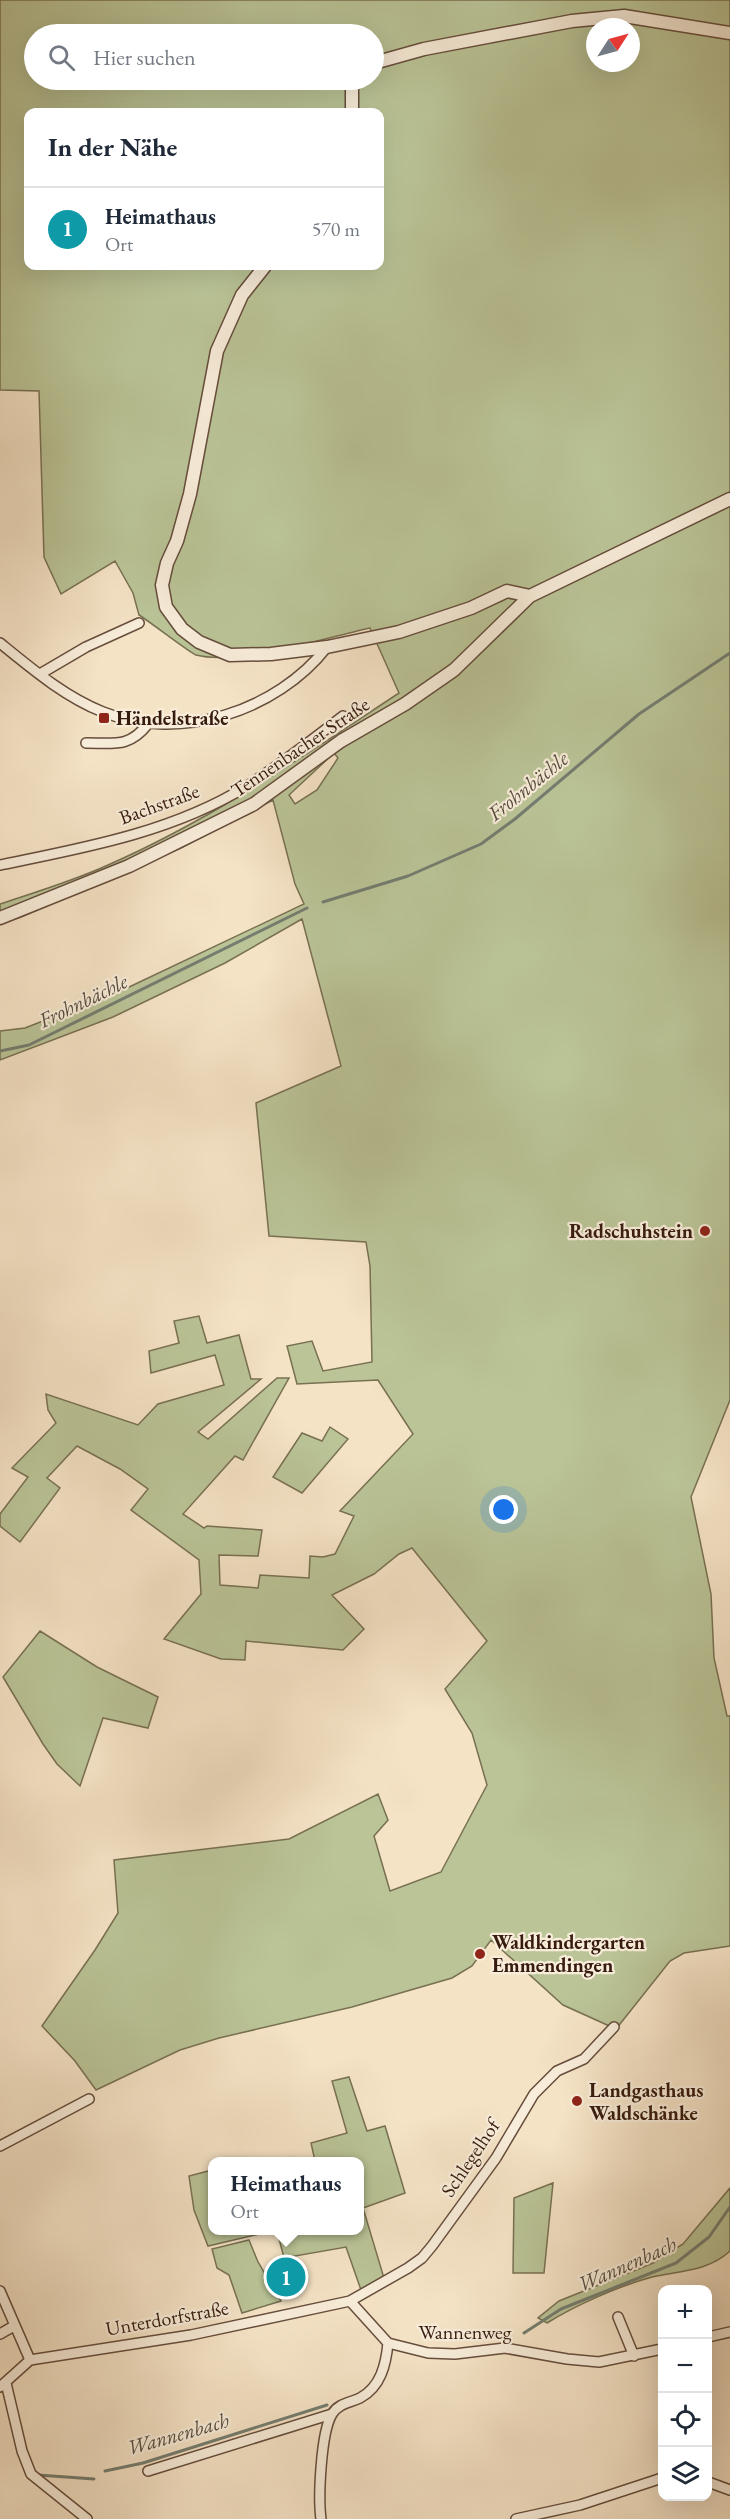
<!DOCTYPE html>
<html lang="de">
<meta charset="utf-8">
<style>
:root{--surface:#fff;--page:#f2f2f3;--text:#1f2937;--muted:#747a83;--line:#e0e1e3;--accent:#ea580c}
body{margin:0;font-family:"EB Garamond",serif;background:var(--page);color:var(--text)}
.controls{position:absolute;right:18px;bottom:18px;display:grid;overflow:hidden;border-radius:12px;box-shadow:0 6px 24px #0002}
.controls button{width:54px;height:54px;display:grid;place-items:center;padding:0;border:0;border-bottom:2px solid var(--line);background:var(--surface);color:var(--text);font:30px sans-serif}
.compass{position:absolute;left:586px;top:18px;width:54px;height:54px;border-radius:50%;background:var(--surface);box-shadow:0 6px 24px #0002;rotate:54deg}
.you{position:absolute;left:504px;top:1510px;width:21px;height:21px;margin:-15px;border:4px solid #fff;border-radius:50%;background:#1a73e8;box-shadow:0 0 0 9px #1a73e833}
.badge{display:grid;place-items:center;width:39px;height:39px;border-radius:50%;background:var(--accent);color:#fff;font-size:20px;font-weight:700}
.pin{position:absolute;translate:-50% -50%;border:3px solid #fff;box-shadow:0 2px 6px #0006}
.popup{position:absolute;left:208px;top:2157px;width:156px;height:78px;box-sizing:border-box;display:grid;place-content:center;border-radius:12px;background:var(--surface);filter:drop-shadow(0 2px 4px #0005);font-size:20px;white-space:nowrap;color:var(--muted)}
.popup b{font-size:22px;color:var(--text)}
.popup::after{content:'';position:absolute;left:50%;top:100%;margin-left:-12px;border:12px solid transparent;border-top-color:var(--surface)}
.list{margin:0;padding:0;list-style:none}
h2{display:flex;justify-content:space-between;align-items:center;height:78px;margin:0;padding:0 24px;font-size:26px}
h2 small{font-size:20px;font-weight:400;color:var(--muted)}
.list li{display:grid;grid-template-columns:39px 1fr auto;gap:18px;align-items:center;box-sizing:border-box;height:84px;padding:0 24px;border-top:2px solid var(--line)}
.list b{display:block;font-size:22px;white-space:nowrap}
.list p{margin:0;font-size:20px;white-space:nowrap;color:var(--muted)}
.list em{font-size:20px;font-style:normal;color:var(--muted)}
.icon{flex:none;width:33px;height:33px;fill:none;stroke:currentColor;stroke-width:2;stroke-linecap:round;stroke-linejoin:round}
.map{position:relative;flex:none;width:730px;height:2519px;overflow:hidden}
.search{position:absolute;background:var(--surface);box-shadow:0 6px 24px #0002;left:24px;top:24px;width:360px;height:66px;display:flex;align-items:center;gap:15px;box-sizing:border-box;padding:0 21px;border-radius:33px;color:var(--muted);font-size:22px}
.panel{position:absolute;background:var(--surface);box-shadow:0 6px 24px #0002;left:24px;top:108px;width:360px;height:162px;border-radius:12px}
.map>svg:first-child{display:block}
.green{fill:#bac497;stroke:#787052;stroke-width:1.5;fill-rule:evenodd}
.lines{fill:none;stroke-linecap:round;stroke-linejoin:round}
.stream{stroke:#747d70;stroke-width:3}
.minor-casing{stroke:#664d3c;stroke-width:12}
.tertiary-casing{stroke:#664d3c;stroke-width:15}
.minor{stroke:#f8edda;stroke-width:9}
.tertiary{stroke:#f8edda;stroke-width:12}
.poi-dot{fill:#8f2418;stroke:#f8edda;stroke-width:2}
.labels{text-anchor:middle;stroke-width:4.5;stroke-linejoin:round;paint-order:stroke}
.poi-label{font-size:20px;font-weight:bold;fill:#371b0e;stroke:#f8edda;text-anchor:start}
.street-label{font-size:20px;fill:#371b0e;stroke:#f8edda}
.water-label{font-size:21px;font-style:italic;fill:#554c3f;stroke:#f8edda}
</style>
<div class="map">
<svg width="730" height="2519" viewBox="0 0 730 2519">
<rect width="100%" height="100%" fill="#f5e3c6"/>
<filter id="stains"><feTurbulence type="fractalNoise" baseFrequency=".00333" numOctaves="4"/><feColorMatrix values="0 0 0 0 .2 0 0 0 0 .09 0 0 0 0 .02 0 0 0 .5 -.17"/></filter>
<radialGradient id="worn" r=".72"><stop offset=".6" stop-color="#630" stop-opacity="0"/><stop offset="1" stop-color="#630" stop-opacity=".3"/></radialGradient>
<path class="green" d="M0,0H730V1400L691,1497L711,1594L714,1658L727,1716H730V1946L684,1953L670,1961L616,2029L563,2005L491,1940L472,1966L452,1978L352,2007L219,2038L180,2050L96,2090L75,2061L42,2026L95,1950L118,1913L114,1860L289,1839L378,1794L388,1820L374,1836L390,1891L441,1872L487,1785L472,1733L445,1689L487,1641L412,1548L399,1554L374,1574L332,1595L364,1629L343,1650L246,1641L245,1660L221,1659L164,1639L201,1594L199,1560L131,1510L148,1489L120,1469L77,1446L47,1478L60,1488L20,1542L0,1526V1514L28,1477L12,1468L56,1423L48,1410L46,1394L138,1425L158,1404L224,1385L215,1355L151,1373L149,1351L179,1343L174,1321L199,1316L207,1343L239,1335L251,1379H261L198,1432L208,1439L277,1378H289L243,1460L235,1456L183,1514L204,1528L207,1526L262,1530L258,1556L219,1555L220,1585L258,1588L260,1575L309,1578L310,1556L323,1557L335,1554L354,1516L340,1511L413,1434L378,1380L297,1384L287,1346L312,1341L323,1371L372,1362L370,1266L366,1242L269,1236L256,1103L341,1066L302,919L225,963L113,1017L0,1060V1031L25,1028L127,988L304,904L295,884L273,800L181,848L21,917L0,924V904C36,892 73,881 108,865C211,820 305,755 399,693L370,628C325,638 238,666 196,655C190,653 149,621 139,615L133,593L115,561L61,594L44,557L39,391L0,390ZM595,27H631V63H595ZM34,34H374V80H34ZM28,112H380V266H28ZM334,753L338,758L317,790L295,804L289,795Z
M330,1427L348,1439L302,1493L273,1477L302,1433L322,1441Z
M40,1631L97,1667L158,1697L148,1728L103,1718L80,1786L57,1764L43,1744L3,1677Z
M349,2077L367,2131L385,2126L405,2193L363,2208L384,2278L361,2290L346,2247L284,2258L277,2231L360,2230V2162L315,2161L311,2143L347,2133L332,2081Z
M212,2170V2230L272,2231L208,2246L194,2210L189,2176Z
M553,2183L544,2273H513L514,2198Z
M730,2188V2251C709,2271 679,2271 652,2277C619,2286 576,2305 547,2323L538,2318L559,2301L653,2263L683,2244Z
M249,2240L258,2262L281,2301L242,2313L229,2275L217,2268L212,2249Z"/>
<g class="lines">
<path class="stream" d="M323,902L408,876L481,844L515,819L639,714L730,653
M0,1051L29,1045L307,908
M524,2333L561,2309L676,2263L709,2237L730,2207
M105,2471L143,2463L327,2405
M38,2475L94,2479"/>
<g class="minor-casing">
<path id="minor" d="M0,643C32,669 65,697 103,712C180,743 277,711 327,647
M40,674L86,647L139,623
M86,743C114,743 129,748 148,724
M0,865C84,848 173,832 247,786C280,765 312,740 343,716
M0,2146L89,2099
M0,2291L30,2360
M350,2301L388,2343L428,2353L455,2354L505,2348L567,2359L599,2362L662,2349
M618,2317L634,2356
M0,2334L14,2326
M708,2337L730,2332
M6,2383L22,2451L31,2474L87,2519
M0,2387L30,2360L191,2335L350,2301L408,2268L422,2258L432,2246L496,2158L534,2094L557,2071L584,2059L614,2027
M148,2471L332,2414
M708,2482L730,2490
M321,2519C318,2497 321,2432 332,2414C339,2403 350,2403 360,2398C381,2387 386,2364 388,2343
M516,2519L580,2505L662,2478"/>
</g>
<g class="tertiary-casing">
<path id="tertiary" d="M374,63L424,49L572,21L624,16L730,33
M352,112V86L355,80
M265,266L242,295L217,351L190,494L177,541L167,563L162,585L166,607L182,629L199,642L230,655L271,654L327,647L399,632L471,608L507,591L530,596
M0,918L129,866L254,804L341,741L405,704L454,670L530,596L730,499"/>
</g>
<use href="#minor" class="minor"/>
<use href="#tertiary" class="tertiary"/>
</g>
<g class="poi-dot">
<rect x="98" y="712" width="12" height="12" rx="3"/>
<circle cx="705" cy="1231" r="6"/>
<circle cx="480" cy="1954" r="6"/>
<circle cx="577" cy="2101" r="6"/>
</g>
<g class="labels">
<g class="poi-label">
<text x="116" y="725">Händelstraße</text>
<text x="693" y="1238" text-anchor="end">Radschuhstein</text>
<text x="492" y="1949">Waldkindergarten<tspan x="492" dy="23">Emmendingen</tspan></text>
<text x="589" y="2097">Landgasthaus<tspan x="589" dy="23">Waldschänke</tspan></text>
</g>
<g class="street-label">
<text transform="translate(300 747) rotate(-34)" y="7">Tennenbacher Straße</text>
<text transform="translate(159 804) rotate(-20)" y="7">Bachstraße</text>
<text transform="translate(470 2158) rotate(-56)" y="7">Schlegelhof</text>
<text transform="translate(167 2318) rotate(-10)" y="7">Unterdorfstraße</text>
<text x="465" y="2339">Wannenweg</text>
</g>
<g class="water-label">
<text transform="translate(528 786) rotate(-39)" y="7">Frohnbächle</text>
<text transform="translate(83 1001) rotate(-26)" y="7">Frohnbächle</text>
<text transform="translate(627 2264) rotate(-24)" y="7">Wannenbach</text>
<text transform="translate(178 2434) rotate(-16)" y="7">Wannenbach</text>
</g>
</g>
<rect width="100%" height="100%" filter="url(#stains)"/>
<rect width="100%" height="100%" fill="url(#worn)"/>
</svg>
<div class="controls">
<button>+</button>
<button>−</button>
<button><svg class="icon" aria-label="locate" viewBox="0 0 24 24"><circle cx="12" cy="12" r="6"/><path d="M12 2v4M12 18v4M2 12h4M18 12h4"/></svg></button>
<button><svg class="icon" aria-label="layers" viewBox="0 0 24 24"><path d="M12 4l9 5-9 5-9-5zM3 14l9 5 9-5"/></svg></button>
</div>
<svg class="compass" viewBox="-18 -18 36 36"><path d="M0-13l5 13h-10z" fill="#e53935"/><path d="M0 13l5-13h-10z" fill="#747a83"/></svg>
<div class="you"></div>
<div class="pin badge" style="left:286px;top:2277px;background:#0f9aa8">1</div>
<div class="popup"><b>Heimathaus</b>Ort</div>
<div class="search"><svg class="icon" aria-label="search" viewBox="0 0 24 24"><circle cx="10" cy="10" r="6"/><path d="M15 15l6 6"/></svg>Hier suchen</div>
<section class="panel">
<h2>In der Nähe<small></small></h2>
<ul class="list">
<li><span class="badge" style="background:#0f9aa8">1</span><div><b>Heimathaus</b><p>Ort</p></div><em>570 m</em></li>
</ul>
</section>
</div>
